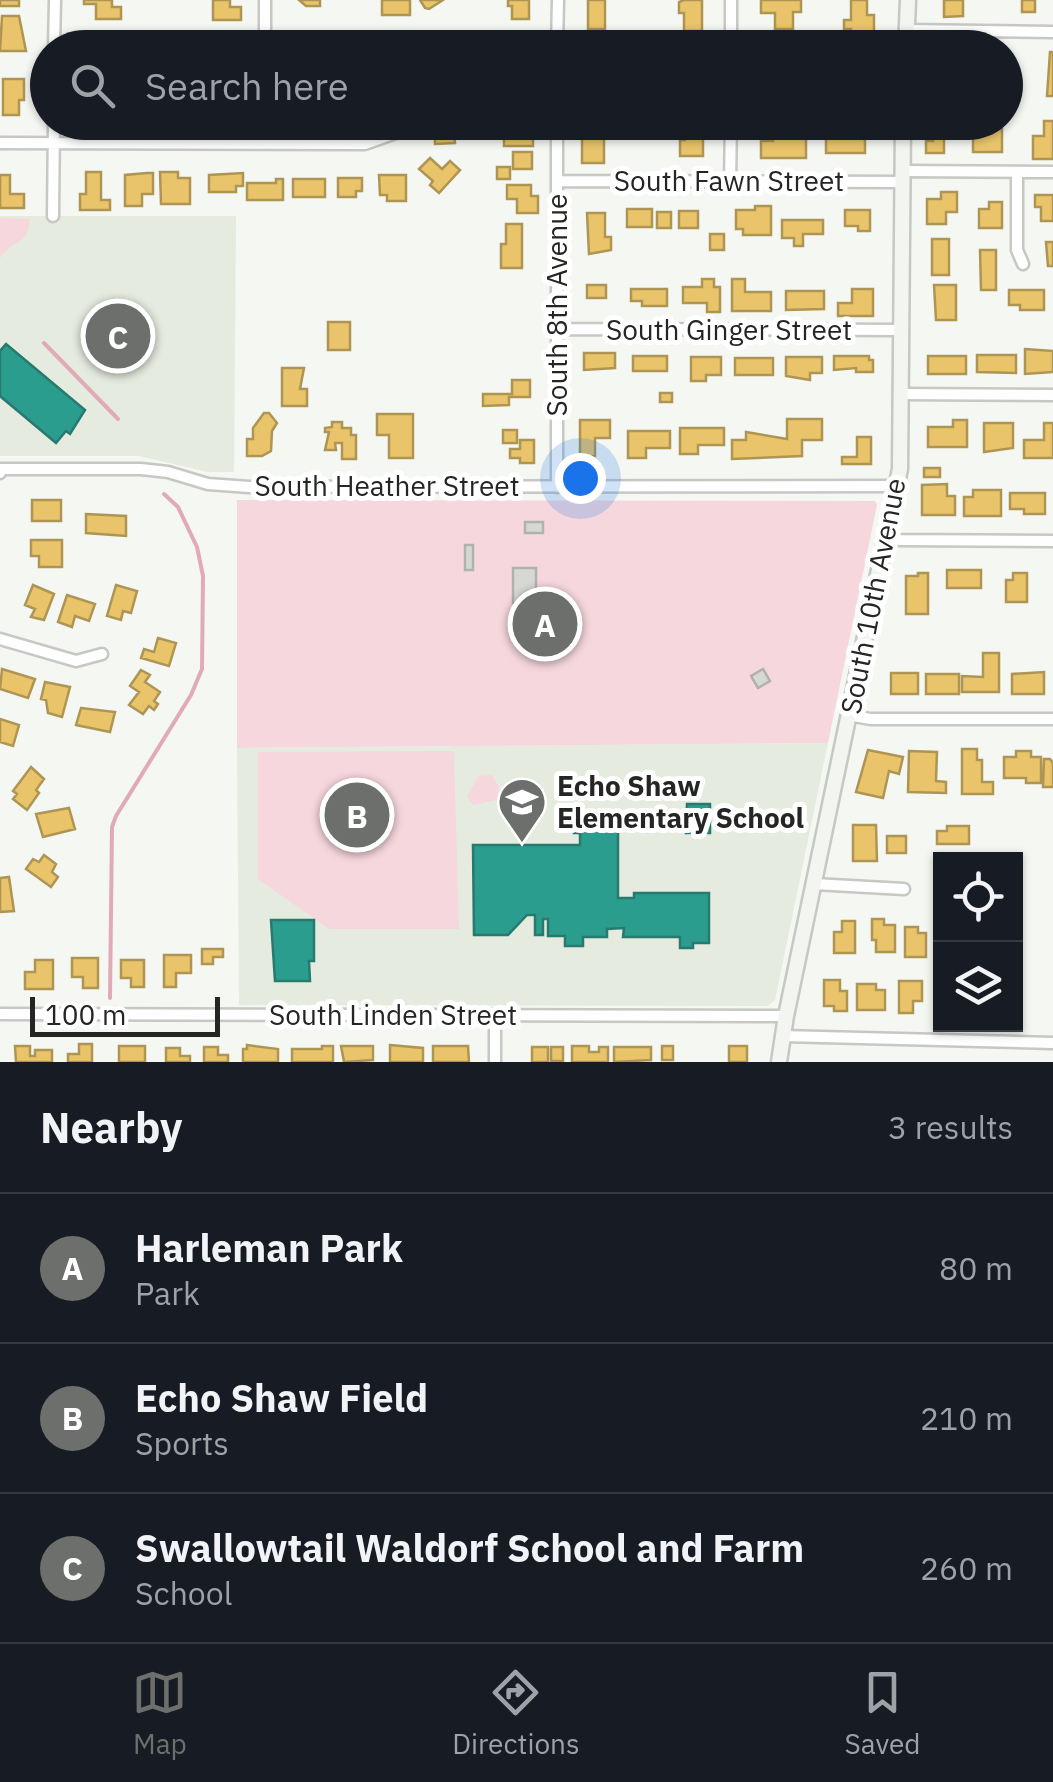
<!DOCTYPE html>
<style>
:root{--surface:#171b24;--page:#242831;--text:#f1f3f6;--muted:#9ea1a6;--line:#363941;--accent:#6c6f6b}
body{margin:0;font-family:"IBM Plex Sans",sans-serif;background:var(--page);color:var(--text)}
.controls{position:absolute;right:30px;bottom:30px;display:grid;overflow:hidden;border-radius:0px;box-shadow:0 2px 8px #0004}
.controls button{width:90px;height:90px;display:grid;place-items:center;padding:0;border:0;border-bottom:2px solid var(--line);background:var(--surface);color:var(--text);font:50px sans-serif}
.scale{position:absolute;left:30px;bottom:25px;width:190px;box-sizing:border-box;padding-left:10px;border:5px solid #232622;border-top:0;font-size:28px;line-height:35px;white-space:nowrap;color:#232622;-webkit-text-stroke:8px #fff;paint-order:stroke}
.you{position:absolute;left:580px;top:478px;width:35px;height:35px;margin:-25px;border:8px solid #fff;border-radius:50%;background:#1a73e8;box-shadow:0 0 0 15px #1a73e833}
.badge{display:grid;place-items:center;width:65px;height:65px;border-radius:50%;background:var(--accent);color:#fff;font-size:32px;font-weight:700}
.pin{position:absolute;translate:-50% -50%;border:5px solid #fff;box-shadow:0 2px 10px #0006}
.list{margin:0;padding:0;list-style:none}
h2{display:flex;justify-content:space-between;align-items:center;height:130px;margin:0;padding:0 40px;font-size:42px}
h2 small{font-size:32px;font-weight:400;color:var(--muted)}
.list li{display:grid;grid-template-columns:65px 1fr auto;gap:30px;align-items:center;box-sizing:border-box;height:150px;padding:0 40px;border-top:2px solid var(--line)}
.list b{display:block;font-size:38px;white-space:nowrap}
.list p{margin:0;font-size:32px;white-space:nowrap;color:var(--muted)}
.list em{font-size:32px;font-style:normal;color:var(--muted)}
.icon{flex:none;width:55px;height:55px;fill:none;stroke:currentColor;stroke-width:2;stroke-linecap:round;stroke-linejoin:round}
.map{position:relative;flex:none;width:1053px;height:1062px;overflow:hidden}
.search{position:absolute;background:var(--surface);box-shadow:0 2px 8px #0004;left:30px;right:30px;top:30px;height:110px;display:flex;align-items:center;gap:25px;box-sizing:border-box;padding:0 35px;border-radius:55px;color:var(--muted);font-size:38px}
.sheet{height:580px;background:var(--surface)}
nav{display:flex;justify-content:space-around;align-items:center;box-sizing:border-box;height:140px;border-top:2px solid var(--line);background:var(--surface);font-size:28px;color:var(--muted)}
nav a{display:grid;justify-items:center;gap:5px}
nav .on{color:var(--accent)}
.map>svg:first-child{display:block}
.built{fill:#e5ebdf}
.green{fill:#f6d7dd}
.homes{fill:#e9c46a;stroke:#ae9554;stroke-width:2.5}
.schools{fill:#2a9d8f;stroke:#28796e;stroke-width:2.5}
.lines{fill:none;stroke-linecap:round;stroke-linejoin:round}
.stream{stroke:#e1aab8;stroke-width:4}
.building{fill:#d6d8d4;stroke:#b0b2ae;stroke-width:2.5}
.minor-casing{stroke:#c5c8c3;stroke-width:15}
.secondary-casing{stroke:#c5c8c3;stroke-width:19}
.minor{stroke:#fdfefd;stroke-width:10}
.secondary{stroke:#f3f6f0;stroke-width:14}
.labels{text-anchor:middle;stroke-width:10;stroke-linejoin:round;paint-order:stroke}
.street-label{font-size:28px;fill:#232622;stroke:#fff}
.poi-label{font-size:28px;font-weight:bold;fill:#232622;stroke:#fff;text-anchor:start}
</style>
<div class="map">
<svg width="1053" height="1062" viewBox="0 0 1053 1062">
<rect width="100%" height="100%" fill="#f4f7f2"/>
<path class="built" d="M0,216H236L234,472H208L139,456H0Z
M828,743L775,1000L768,1006L239,1005L237,748Z"/>
<path class="green" d="M0,218L30,219C28,247 13,238 0,258Z
M237,500L875,501L877,505L828,743L237,748Z
M454,751L459,929H329L258,879V752Z
M492,775L499,787L497,800L473,805L467,797L478,776Z"/>
<path class="homes" d="M0,0H19V6H0Z
M84,0H112V7H121V19H96V4H84Z
M213,0H230V7H241V20H213Z
M299,0H320V6H306Z
M382,0H410V15H382Z
M420,0H443L429,9L425,8Z
M508,0H529V19H512V6H508Z
M588,0H605V29H588Z
M684,0H702V31H684V13H679V2Z
M761,0H801V12H793V29H775V13H761Z
M851,0H867V15H874V33H851V29H844V20H851Z
M944,0H963V16L944,17Z
M1022,0H1035V12H1022Z
M2,16H19L26,51H0Z
M156,32H197L198,48H156Z
M86,34H112V48L86,47Z
M228,35H244V48H228Z
M612,36V48H584V37Z
M301,37H317V48H301Z
M688,39H705V48H688Z
M764,39H783V48H764Z
M857,39H874V48H857Z
M1050,52H1053V96H1047Z
M3,79H24V100H19V115H3Z
M1044,121H1053V159H1033V136H1044Z
M435,122H452L455,143L435,144Z
M515,122H533V146H504V134H515Z
M685,127H703V156H680V140H685Z
M582,128H598V138H604V163H582Z
M973,129H1002V152H973Z
M865,133V153H826V135Z
M933,134H944V153H926V141H933Z
M773,137H806V158H761V141H773Z
M513,152H532V169H513Z
M430,158L442,169L450,161L460,170L439,193L430,185L433,181L419,169Z
M497,167H510V179H497Z
M86,172H101V200H110V210H80V194H86Z
M160,172H178V178H190V204H161Z
M147,173H153V194H142V206H125V175Z
M243,173V186H236V192H209V175Z
M0,175H10V194H24V208H0Z
M379,175H406V201H387V195H380Z
M338,178H362V191H356V197H338Z
M276,179H283V200H247V183H276Z
M293,179H325V197H293Z
M507,185H531V196H538V213H517V199H507Z
M941,192H957V212H946V224H927V199H941Z
M1035,195H1053V221H1041V207H1035Z
M989,202H1002V228H979V209H989Z
M755,206H771V235H743V229H736V210H755Z
M627,209H652V227H627Z
M845,210H870V231H858V226H845Z
M679,211H698V228H679Z
M657,212H671V228H657Z
M587,213H605V237H611V250L589,254Z
M782,220H823V234H803V246H794V238H782Z
M506,224H522V268H501V244H506Z
M710,234H724V250H710Z
M932,239H949V275H932Z
M1046,242H1053V266H1048Z
M980,250H996V290H981Z
M702,279H714V287H720V312H707V303H683V287H702Z
M732,279H745V292H771V311H732Z
M587,285H606V298H587Z
M934,285H956V320H936Z
M631,289H667V306H642V301H631Z
M852,289H873V316H838V303H852Z
M1009,290H1044V310H1020V305H1009Z
M786,291H824V309L786,310Z
M328,322H350V350H328Z
M1025,349L1053,351V372L1025,374Z
M584,353H615V368L584,370Z
M977,355H1016V373L977,372Z
M633,356H667V371H633Z
M834,356H869V360H873V372H856V368L834,370Z
M928,356H966V374H928Z
M691,357H721V375H706V381H691Z
M786,357H822V373H810V380L786,376Z
M735,358H773V375H735Z
M282,368H304L300,389H307V406H282Z
M512,380H530V397H509V405L483,406V394H512Z
M660,393H672V402H660Z
M264,413H269L277,423L272,431L271,451L262,456H247V439H253V428Z
M377,414H413V458H389V435H377Z
M787,419H822V440H802V456L732,459V440H746V432L787,439Z
M580,420H610V438H595V456L580,457Z
M953,420H967V447H928V427H953Z
M332,422H342V428H351V435H356V459H342V443H335L336,450H325L329,432H325V428L332,427Z
M984,423H1013V448L984,452Z
M1044,423H1053V458H1024V440H1044Z
M680,428H724V445H698V454H680Z
M503,430H517V443H503Z
M628,431H670V448H646V458H628Z
M857,437H871V464H842V457H857Z
M520,440H534V463H520V458H510V449H520Z
M924,468H940V477H924Z
M947,484V496H955V515H922V485Z
M973,490H1001V516H964V497H973Z
M1010,493H1045V514H1024V509H1010Z
M32,500H61V521H32Z
M86,514L126,516V536L86,533Z
M31,540H62V567H39V556H31Z
M947,570H981V588H947Z
M918,573H928V614H906V576H918Z
M1013,573H1027V602H1006V580H1013Z
M33,585L54,594L44,620L31,617L35,609L25,605Z
M116,585L137,591L131,613L123,611L121,620L107,616Z
M67,595L95,604L89,621L75,616L72,627L58,622Z
M158,638L176,643L169,666L141,658L144,649L154,652Z
M983,653H999V692H962V676L983,677Z
M2,669L35,679L28,698L0,689Z
M141,670L150,675L145,682L160,692L154,701L158,704L154,710L149,706L143,714L129,705L139,692L130,686Z
M1044,672V694H1012V674Z
M891,673H918V694H891Z
M926,674H959V694H926Z
M45,682L70,687L62,717L48,713L46,700L41,699Z
M81,708L115,712L110,732L76,725Z
M0,719L19,725L13,746L0,742Z
M962,749H977V760H982V782H993V794H962Z
M868,750L903,757L899,774L889,771L883,798L856,792Z
M909,751L937,752L936,781L946,782V793L908,792Z
M1016,751H1031V757H1041V783H1026V778H1004V757H1016Z
M1044,759H1050L1053,763V787H1043Z
M31,767L44,779L36,790L39,793L27,810L13,799L17,794L13,791Z
M69,808L75,829L43,837L36,814Z
M853,825H876L877,861H853Z
M947,826H969V844H937V831H947Z
M887,836H906V853H887Z
M44,855L56,864L52,872L58,877L51,887L26,869L33,859L39,862Z
M9,877L14,911L0,912V878Z
M872,919H884V925H895V952H876V940H872Z
M842,921H855V953H834V932H842Z
M905,927H918V933H926V957H905Z
M202,949H223V957H213V964H202Z
M164,955H191V973H176V987H164Z
M72,958H98V988H83V977H72Z
M35,960H53V989H25V972H35Z
M121,960H144V987H131V978H121Z
M824,980H840V991H847V1011H834V1006H824Z
M899,981H922V1001H913V1013H899Z
M857,984H876V990H885V1010H857Z
M79,1044H92V1062H68V1054H79Z
M247,1045L278,1049V1062H243V1049H247Z
M390,1045L423,1048V1062H390Z
M15,1046H30V1056H35V1050H52V1062H16Z
M119,1046H145V1062H119Z
M322,1046H333V1062H292V1049H322Z
M341,1046H373V1060L344,1062Z
M433,1046H468L469,1062H433Z
M572,1046H589V1052H599V1047H608V1062H572Z
M662,1046H673V1060H662Z
M729,1046H747V1062H729Z
M204,1047H218V1055H228V1062H204Z
M532,1047H548V1062H532Z
M551,1047H563V1061H551Z
M614,1047H651V1060L614,1062Z
M166,1048H180V1056H190V1062H166Z"/>
<path class="schools" d="M6,344L85,410L70,434L66,431L56,443L0,396V351Z
M687,804H710V833H686Z
M574,815H618V898H634V893H709V943H693V948H680V937H623L624,928L607,929V937H583V946H565V936H548V919H543V935H535V915H527L508,935H474L473,845H580V833H574Z
M271,920H314V961H309L310,981H275Z"/>
<g class="lines">
<path class="stream" d="M44,343L118,419
M110,998L112,827L116,816L191,695L202,669L203,576L197,547L178,507L164,494"/>
</g>
<path class="building" d="M525,522H543V533H525Z
M465,545H473V570H465Z
M513,568H536V603H513Z
M763,669L770,681L758,688L751,676Z"/>
<g class="lines">
<g class="minor-casing">
<path id="minor" d="M265,0V48
M907,30L1053,32
M54,48L55,0
M557,48L558,0
M731,48V0
M269,122L270,143
M0,143L365,144L393,134
M901,171L1053,172
M1017,173V250L1023,264
M557,181L901,182
M730,181L731,122
M53,216L54,122
M557,329L901,330
M900,394L1053,395
M0,473V469H141L168,472L208,484L249,487L897,486
M557,487V122
M886,537L899,540L1053,541
M0,639L76,661L102,654
M849,715L870,719H1053
M814,884L904,889
M0,1014L786,1016
M782,1036L1053,1043
M495,1062V1014"/>
</g>
<g class="secondary-casing">
<path id="secondary" d="M906,48L908,0
M779,1062L786,1016L900,469L903,122"/>
</g>
<use href="#minor" class="minor"/>
<use href="#secondary" class="secondary"/>
</g>
<defs>
<g id="school-pin" transform="scale(2.5)"><path d="M0 17L-7.5 6A9.5 9.5 0 1 1 7.5 6Z" fill="#6c6f6b" stroke="#fff"/><path d="M0-5L7-2L0 1L-7-2ZM-4 1L0 2.5L4 1V4Q0 6-4 4Z" fill="#fff"/></g>
</defs>
<g fill-rule="evenodd">
<use href="#school-pin" x="522" y="802"/>
</g>
<g class="labels">
<g class="street-label">
<text x="729" y="191">South Fawn Street</text>
<text transform="translate(557 305) rotate(-90)" y="10">South 8th Avenue</text>
<text x="729" y="340">South Ginger Street</text>
<text x="387" y="496">South Heather Street</text>
<text transform="translate(873 596) rotate(-79)" y="10">South 10th Avenue</text>
<text x="393" y="1025">South Linden Street</text>
</g>
<g class="poi-label">
<text x="557" y="796">Echo Shaw<tspan x="557" dy="32">Elementary School</tspan></text>
</g>
</g>
</svg>
<div class="controls">
<button><svg class="icon" aria-label="locate" viewBox="0 0 24 24"><circle cx="12" cy="12" r="6"/><path d="M12 2v4M12 18v4M2 12h4M18 12h4"/></svg></button>
<button><svg class="icon" aria-label="layers" viewBox="0 0 24 24"><path d="M12 4l9 5-9 5-9-5zM3 14l9 5 9-5"/></svg></button>
</div>
<div class="scale">100 m</div>
<div class="you"></div>
<div class="pin badge" style="left:545px;top:624px">A</div>
<div class="pin badge" style="left:357px;top:815px">B</div>
<div class="pin badge" style="left:118px;top:336px">C</div>
<div class="search"><svg class="icon" aria-label="search" viewBox="0 0 24 24"><circle cx="10" cy="10" r="6"/><path d="M15 15l6 6"/></svg>Search here</div>
</div>
<section class="sheet">
<h2>Nearby<small>3 results</small></h2>
<ul class="list">
<li><span class="badge">A</span><div><b>Harleman Park</b><p>Park</p></div><em>80 m</em></li>
<li><span class="badge">B</span><div><b>Echo Shaw Field</b><p>Sports</p></div><em>210 m</em></li>
<li><span class="badge">C</span><div><b>Swallowtail Waldorf School and Farm</b><p>School</p></div><em>260 m</em></li>
</ul>
</section>
<nav>
<a class="on"><svg class="icon" aria-label="map" viewBox="0 0 24 24"><path d="M3 6l6-2 6 2 6-2v14l-6 2-6-2-6 2zM9 4v14M15 6v14"/></svg>Map</a>
<a><svg class="icon" aria-label="directions" viewBox="0 0 24 24"><path d="M12 3l9 9-9 9-9-9zM9 14v-3h6M13 9l2 2-2 2"/></svg>Directions</a>
<a><svg class="icon" aria-label="saved" viewBox="0 0 24 24"><path d="M7 4h10v16l-5-4-5 4z"/></svg>Saved</a>
</nav>
